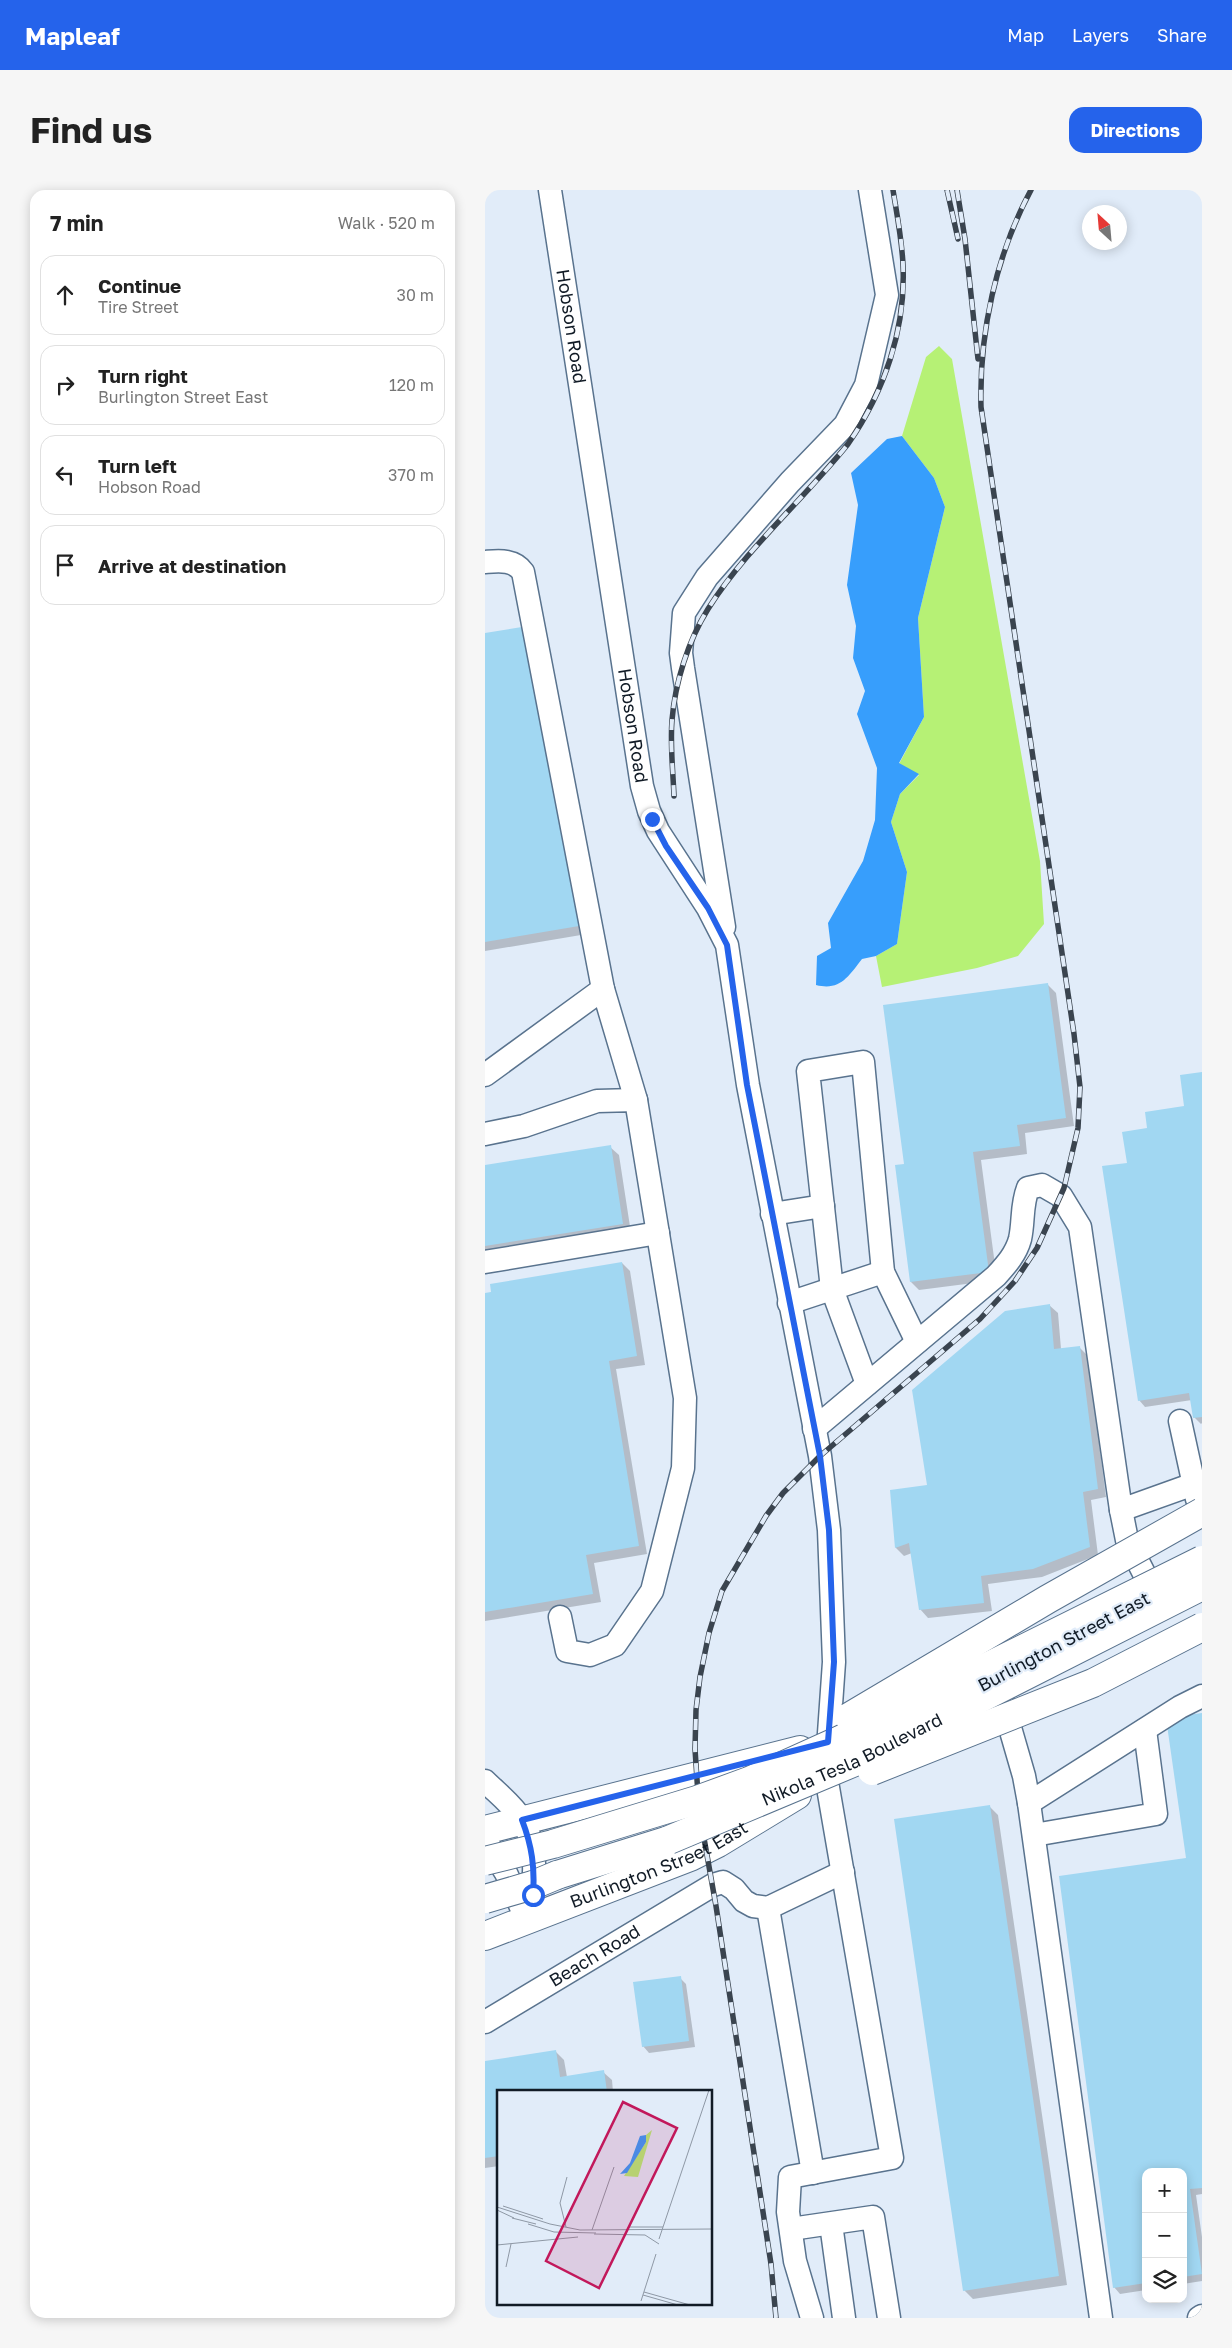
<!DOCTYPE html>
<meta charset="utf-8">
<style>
:root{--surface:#fff;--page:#f6f6f6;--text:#222;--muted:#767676;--line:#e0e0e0;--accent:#2563eb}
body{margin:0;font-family:"Golos Text",sans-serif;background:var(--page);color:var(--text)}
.controls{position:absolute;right:15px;bottom:15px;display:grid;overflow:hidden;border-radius:10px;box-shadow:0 2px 12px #0003}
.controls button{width:45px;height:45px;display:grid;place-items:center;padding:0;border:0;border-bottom:1px solid var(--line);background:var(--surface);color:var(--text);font:25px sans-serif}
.compass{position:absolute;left:597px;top:15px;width:45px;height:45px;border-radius:50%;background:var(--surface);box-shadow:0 2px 12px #0003;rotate:334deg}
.stop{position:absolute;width:15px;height:15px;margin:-11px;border:4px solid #2563eb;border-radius:50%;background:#fff}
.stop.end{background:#2563eb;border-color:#fff;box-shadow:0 1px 5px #0008}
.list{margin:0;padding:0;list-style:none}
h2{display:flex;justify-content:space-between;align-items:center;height:65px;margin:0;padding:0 20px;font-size:21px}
h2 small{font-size:16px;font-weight:400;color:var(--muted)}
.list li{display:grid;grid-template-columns:32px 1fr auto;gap:15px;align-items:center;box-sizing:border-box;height:80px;margin:0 10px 10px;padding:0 10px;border:1px solid var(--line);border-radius:15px}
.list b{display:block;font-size:19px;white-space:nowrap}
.list p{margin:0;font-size:16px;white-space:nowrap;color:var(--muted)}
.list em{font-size:16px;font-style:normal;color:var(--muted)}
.icon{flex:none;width:28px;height:28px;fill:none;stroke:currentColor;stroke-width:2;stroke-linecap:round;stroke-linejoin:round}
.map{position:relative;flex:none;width:717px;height:2128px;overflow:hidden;border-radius:15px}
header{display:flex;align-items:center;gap:30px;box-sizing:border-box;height:70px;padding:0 25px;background:var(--accent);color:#fff}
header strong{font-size:24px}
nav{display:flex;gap:28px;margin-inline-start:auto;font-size:18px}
.intro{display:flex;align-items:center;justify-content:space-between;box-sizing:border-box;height:120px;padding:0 30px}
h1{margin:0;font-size:35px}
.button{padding:12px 22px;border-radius:15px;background:var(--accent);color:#fff;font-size:18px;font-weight:700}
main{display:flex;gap:30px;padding:0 30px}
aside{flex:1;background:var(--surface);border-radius:15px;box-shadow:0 2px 12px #0003}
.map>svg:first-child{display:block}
.green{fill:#b6f175}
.water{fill:#379efc}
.shadow{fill:#0003}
.building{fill:#a1d7f2}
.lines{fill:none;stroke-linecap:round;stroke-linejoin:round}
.minor-casing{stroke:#59738e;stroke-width:25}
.major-casing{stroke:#59738e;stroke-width:30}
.highway-casing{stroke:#59738e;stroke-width:30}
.minor{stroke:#fff;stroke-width:22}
.major{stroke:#fff;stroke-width:28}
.highway{stroke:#fff;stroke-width:28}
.rail-casing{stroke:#3a444f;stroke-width:5.5}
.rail{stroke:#e1ecf9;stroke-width:4;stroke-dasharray:11;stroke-linecap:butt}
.highway-bridge-casing{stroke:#59738e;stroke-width:30;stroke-linecap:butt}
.highway-bridge{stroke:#fff;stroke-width:28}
.route{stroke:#2563eb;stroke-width:6}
.labels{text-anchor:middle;stroke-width:4.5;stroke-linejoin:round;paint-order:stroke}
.street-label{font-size:18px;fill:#111b26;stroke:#e1ecf9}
.inset-road{fill:none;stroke:#8e98a5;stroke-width:1}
.view{fill:#c2185b;fill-opacity:0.15;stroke:#c2185b;stroke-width:2.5}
.inset-edge{fill:none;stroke:#111b26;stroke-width:2.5}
</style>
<header>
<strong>Mapleaf</strong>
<nav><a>Map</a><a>Layers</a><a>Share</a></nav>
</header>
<div class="intro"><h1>Find us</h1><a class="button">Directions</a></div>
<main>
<aside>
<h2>7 min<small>Walk · 520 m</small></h2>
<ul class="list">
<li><svg class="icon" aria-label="ahead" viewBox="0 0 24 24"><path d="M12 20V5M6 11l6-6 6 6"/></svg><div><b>Continue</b><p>Tire Street</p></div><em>30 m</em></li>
<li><svg class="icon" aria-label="right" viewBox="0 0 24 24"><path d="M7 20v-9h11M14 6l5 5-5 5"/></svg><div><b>Turn right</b><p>Burlington Street East</p></div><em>120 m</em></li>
<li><svg class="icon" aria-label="left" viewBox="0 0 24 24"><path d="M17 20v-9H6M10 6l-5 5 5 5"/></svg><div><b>Turn left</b><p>Hobson Road</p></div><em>370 m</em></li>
<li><svg class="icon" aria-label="arrive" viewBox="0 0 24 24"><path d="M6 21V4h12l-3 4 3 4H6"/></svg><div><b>Arrive at destination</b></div></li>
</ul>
</aside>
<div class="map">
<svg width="717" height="2128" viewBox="0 0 717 2128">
<rect width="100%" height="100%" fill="#e1ecf9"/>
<path class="green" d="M454,156L467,169L555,671L559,734L533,766L492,778L397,797L391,766L412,754L422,682L406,632L415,604L434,585L414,574L439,527L433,428L460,317L449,288L417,246L441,167Z"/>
<path class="water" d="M417,246L449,288L460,317L433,428L439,527L414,573L434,584L415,604L406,632L422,682L412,754L391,766L377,769C363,787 355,801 331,795L332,766L346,758L343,733L378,671L390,630L392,578L372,524L380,501L368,468L371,436L362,395L373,315L366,283L402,249Z"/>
<path class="shadow" d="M0,444L102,744L0,761Z
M563,795L571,803L589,936L540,943L542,964L496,970L512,1090L434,1100L426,1092L420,975Z
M717,883V1233L716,1234L709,1227L707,1210L660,1217L654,1210L643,974L664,939L701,917Z
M125,957L134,965L146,1043L0,1065V976Z
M137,1073L145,1081L160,1175L131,1179L162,1364L109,1373L116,1412L0,1431V1104Z
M564,1115L573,1123L576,1159L594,1157L603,1166L621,1307L606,1310L613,1365L557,1387L503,1394L507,1421L443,1428L435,1419L427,1363L419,1366L411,1358L406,1301L444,1296Z
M717,1524V2004L711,2005L717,2047V2091L698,2094V1982H661V2100L635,2104L629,2097L702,1669Z
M504,1616L513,1625L582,2095L488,2109L479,2100Z
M195,1788L201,1794L210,1857L164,1863L158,1856Z
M71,1862L79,1870L82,1887L118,1882L127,1890L128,1902H14V1976L0,1978V1872Z"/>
<path class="building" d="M43,436L94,736L0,752V443Z
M563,793L581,928L532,935L535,956L488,962L504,1082L425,1092L410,975L419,974L398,815Z
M717,882V1227L708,1228L704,1203L653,1211L617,976L642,973L637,942L662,938L660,922L699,916L695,885Z
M126,955L138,1034L0,1056V975Z
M137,1072L152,1166L124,1171L154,1356L101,1365L108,1404L0,1422V1103L6,1102L5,1094Z
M565,1114L569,1159L595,1156L613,1299L598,1302L605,1357L548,1379L496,1386L499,1413L434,1420L424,1353L410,1358L405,1300L442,1295L427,1200L520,1121Z
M717,1523V1998L705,1999L717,2084L698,2087V1982H661V2093L628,2098L574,1686L701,1668L681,1528Z
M505,1615L574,2086L478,2101L409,1629Z
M196,1786L204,1851L157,1857L148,1792Z
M71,1860L75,1887L119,1880L122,1902H14V1966L0,1968V1871Z"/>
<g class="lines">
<g class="minor-casing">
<g id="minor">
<path id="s1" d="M65,0L157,596L164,621L173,641L223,718L242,755L263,895L335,1266L344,1340L349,1472L341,1586L407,1968L305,1987L303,2022L310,2071L327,2128"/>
<path d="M0,372C14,371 29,369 38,382L118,799L0,885"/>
<path d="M239,737L198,478L196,463L199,423L222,387L305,292L360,235L381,195L402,105L385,0"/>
<path d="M118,799L151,910"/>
<path d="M0,944L39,936L112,911L151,910L200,1208L198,1278L167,1401L130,1455L105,1465L82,1461L75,1427"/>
<path d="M287,1024L338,1016"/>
<path d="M0,1072L173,1043"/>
<path d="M304,1113L398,1082"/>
<path d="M382,1194L347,1099L323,881L378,872L398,1082L432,1152"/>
<path d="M695,1231L712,1309"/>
<path d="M329,1239L511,1086C521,1075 531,1064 535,1049C539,1031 536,1016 543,998L557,995L576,1006L595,1037L636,1320L717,1291"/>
<path d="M636,1320L642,1350L670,1405"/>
<path d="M517,1510L539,1586L544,1613L616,2128"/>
<path d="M0,1591C12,1603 28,1615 37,1630C55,1660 50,1699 41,1731"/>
<path d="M544,1613L695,1517L717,1506"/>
<path d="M549,1645L671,1624L660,1540"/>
<path d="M0,1649L21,1683L36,1717"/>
<path d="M283,1718L328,1983"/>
<path id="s2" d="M0,1832L228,1695L238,1692L249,1699L259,1711L268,1716L283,1718L358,1682"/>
<path d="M346,2034L359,2128"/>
<path d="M306,2039L388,2027L404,2128"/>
<path d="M714,2128L717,2126"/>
</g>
</g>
<g class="major-casing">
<g id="major">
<path d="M0,1640L315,1560"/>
<path id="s3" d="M0,1746L205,1667L233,1653L312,1605"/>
</g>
</g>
<g class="highway-casing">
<path id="highway" d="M72,1685L184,1650"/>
</g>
<use href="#minor" class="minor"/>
<use href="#major" class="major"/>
<use href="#highway" class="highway"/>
<g class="rail-casing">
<path id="rail" d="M462,0L473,49
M472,0L480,49L493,169
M189,606C188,581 185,555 187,530C190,493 203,451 223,419C260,360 319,309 363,254C399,202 421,140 418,75C417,50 412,25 408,0
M291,2128L286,2074L231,1716L214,1620L210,1559L211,1520L215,1487L224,1443L237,1401L281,1326L298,1303L335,1266L495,1129L530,1091L552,1058L579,998L593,938L595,897L589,844L496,217C494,143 511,65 546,0"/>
</g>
<use href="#rail" class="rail"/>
<g class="highway-bridge-casing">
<g id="highway-bridge">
<path d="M364,1527L563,1409L717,1322"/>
<path d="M387,1581L608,1493L717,1437"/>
<path id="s4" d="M184,1650L372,1571L717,1396"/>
<path d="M0,1671L68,1654L212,1610L264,1591L355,1550L717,1370"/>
<path d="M0,1709L48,1695L72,1685"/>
</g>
</g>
<use href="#highway-bridge" class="highway-bridge"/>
</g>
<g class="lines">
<path class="route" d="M48,1705C50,1678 47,1656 37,1630L343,1552L349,1472L344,1340L335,1266L262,895L242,755L223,718L181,656L167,629"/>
</g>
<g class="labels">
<g class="street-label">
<text dy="6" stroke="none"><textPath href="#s1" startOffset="138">Hobson Road</textPath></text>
<text dy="6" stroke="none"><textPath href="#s1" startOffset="542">Hobson Road</textPath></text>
<text transform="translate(579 1452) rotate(-28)" y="6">Burlington Street East</text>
<text dy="6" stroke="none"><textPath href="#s4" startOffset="200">Nikola Tesla Boulevard</textPath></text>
<text dy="6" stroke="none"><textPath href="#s3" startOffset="188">Burlington Street East</textPath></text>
<text dy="6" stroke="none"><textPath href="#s2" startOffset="128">Beach Road</textPath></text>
</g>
</g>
<g transform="translate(12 1900)">
<rect width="215" height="215" fill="#e1ecf9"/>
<path d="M155,40L141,87L127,86L149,52V45Z" fill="#b6f175"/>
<path d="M149,45V52L133,78L130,83L123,84L133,73L143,46Z" fill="#379efc"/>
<path class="inset-road" d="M6,116L46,129M0,117L53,134L83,140L215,139M0,120L17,128M15,128L39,134M31,134L57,142L99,143M69,137L63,113L70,87M131,137H166M95,140L117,77M97,144L148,145L162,154M162,149L212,0M0,155L81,147M9,177L14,154M147,202L193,215M146,205L181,215M144,211L159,164"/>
<path class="view" d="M126,12L180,38L102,198L49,171Z"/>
<rect width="215" height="215" class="inset-edge"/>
</g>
</svg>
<div class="controls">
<button>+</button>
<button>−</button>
<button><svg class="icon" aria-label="layers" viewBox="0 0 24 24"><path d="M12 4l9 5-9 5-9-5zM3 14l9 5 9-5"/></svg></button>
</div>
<svg class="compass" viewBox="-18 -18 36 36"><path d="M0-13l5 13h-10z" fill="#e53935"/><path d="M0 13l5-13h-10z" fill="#767676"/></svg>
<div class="stop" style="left:48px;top:1705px"></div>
<div class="stop end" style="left:167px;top:629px"></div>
</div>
</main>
